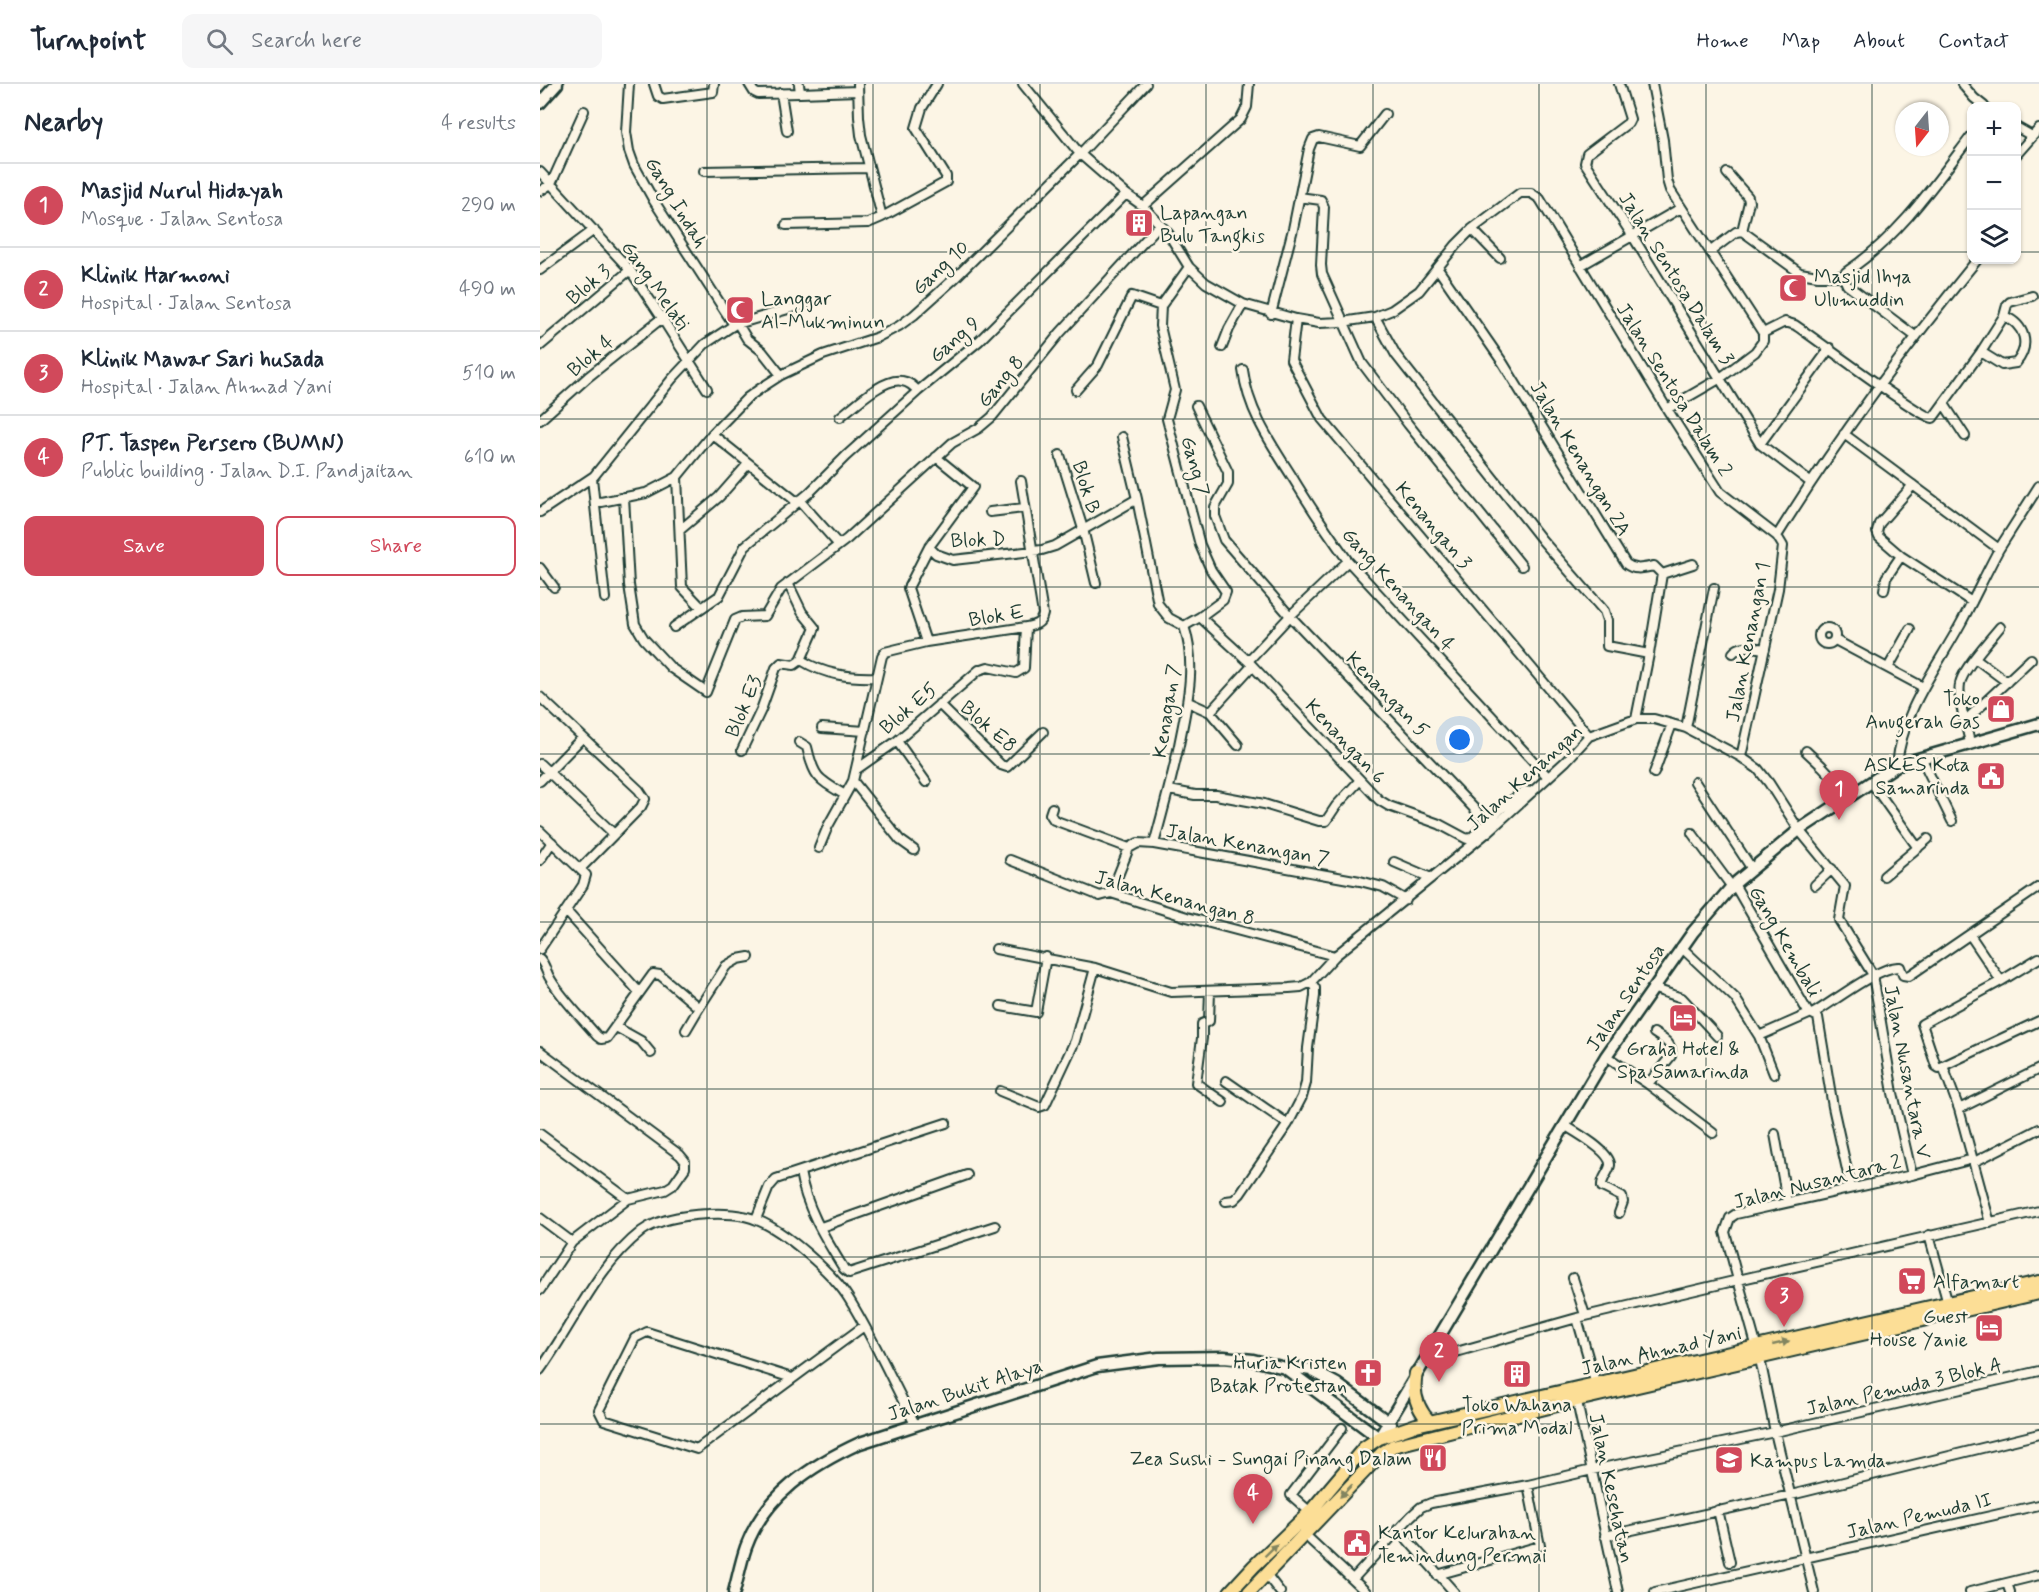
<!DOCTYPE html>
<meta charset="utf-8">
<style>
:root{--surface:#fff;--page:#f6f6f7;--text:#1f2937;--muted:#747a83;--line:#e0e1e3;--accent:#d1495b}
body{margin:0;font-family:Mynerve,sans-serif;background:var(--page);color:var(--text)}
.controls{position:absolute;right:18px;top:18px;display:grid;overflow:hidden;border-radius:12px;box-shadow:0 2px 4px #0004}
.controls button{width:54px;height:54px;display:grid;place-items:center;padding:0;border:0;border-bottom:2px solid var(--line);background:var(--surface);color:var(--text);font:30px sans-serif}
.compass{position:absolute;left:1355px;top:18px;width:54px;height:54px;border-radius:50%;background:var(--surface);box-shadow:0 2px 4px #0004;rotate:197deg}
.you{position:absolute;left:920px;top:656px;width:21px;height:21px;margin:-15px;border:4px solid #fff;border-radius:50%;background:#1a73e8;box-shadow:0 0 0 9px #1a73e833}
.badge{display:grid;place-items:center;width:39px;height:39px;border-radius:50%;background:var(--accent);color:#fff;font-size:20px;font-weight:700}
.pin{position:absolute;translate:-50% -50px;filter:drop-shadow(0 2px 3px #0008)}
.pin::after{content:'';position:absolute;top:32px;width:21px;height:18px;background:inherit;clip-path:polygon(0 0,100% 0,50% 100%)}
.list{margin:0;padding:0;list-style:none}
h2{display:flex;justify-content:space-between;align-items:center;height:78px;margin:0;padding:0 24px;font-size:26px}
h2 small{font-size:20px;font-weight:400;color:var(--muted)}
.list li{display:grid;grid-template-columns:39px 1fr auto;gap:18px;align-items:center;box-sizing:border-box;height:84px;padding:0 24px;border-top:2px solid var(--line)}
.list b{display:block;font-size:22px;white-space:nowrap}
.list p{margin:0;font-size:20px;white-space:nowrap;color:var(--muted)}
.list em{font-size:20px;font-style:normal;color:var(--muted)}
.actions{display:flex;gap:12px;padding:18px 24px}
.actions a{flex:1;padding:14px 0;border:2px solid var(--accent);border-radius:12px;text-align:center;font-size:21px;color:var(--accent)}
.actions .main{background:var(--accent);color:#fff}
.icon{flex:none;width:33px;height:33px;fill:none;stroke:currentColor;stroke-width:2;stroke-linecap:round;stroke-linejoin:round}
.map{position:relative;flex:none;width:1499px;height:1508px;overflow:hidden}
header{display:flex;align-items:center;gap:36px;box-sizing:border-box;height:84px;padding:0 30px;background:var(--surface);border-bottom:2px solid var(--line)}
header strong{font-size:28px}
nav{display:flex;gap:33px;margin-inline-start:auto;font-size:21px}
.search{width:420px;height:54px;background:var(--page);display:flex;align-items:center;gap:15px;box-sizing:border-box;padding:0 21px;border-radius:12px;color:var(--muted);font-size:22px}
main{display:flex}
aside{flex:1;background:var(--surface)}
.map>svg:first-child{display:block}
.lines{fill:none;stroke-linecap:round;stroke-linejoin:round}
.street-casing{stroke:#1f3d34;stroke-width:12}
.secondary-casing{stroke:#1f3d34;stroke-width:15}
.primary-casing{stroke:#1f3d34;stroke-width:16}
.street{stroke:#fcf5e5;stroke-width:8}
.secondary{stroke:#fcf5e5;stroke-width:10}
.primary{stroke:#fcde96;stroke-width:12}
.oneway{fill:#828560}
.grid{fill:none;stroke:#1f3d34;stroke-width:1.5;stroke-opacity:0.55}
.labels{text-anchor:middle;stroke-width:5;stroke-linejoin:round;paint-order:stroke}
.street-label{font-size:20px;fill:#1f3d34;stroke:#fcf5e5}
.poi-label{font-size:20px;fill:#1f3d34;stroke:#fcf5e5;text-anchor:start}
</style>
<header>
<strong>Turnpoint</strong>
<div class="search"><svg class="icon" aria-label="search" viewBox="0 0 24 24"><circle cx="10" cy="10" r="6"/><path d="M15 15l6 6"/></svg>Search here</div>
<nav><a>Home</a><a>Map</a><a>About</a><a>Contact</a></nav>
</header>
<main>
<aside>
<h2>Nearby<small>4 results</small></h2>
<ul class="list">
<li><span class="badge">1</span><div><b>Masjid Nurul Hidayah</b><p>Mosque · Jalan Sentosa</p></div><em>290 m</em></li>
<li><span class="badge">2</span><div><b>Klinik Harmoni</b><p>Hospital · Jalan Sentosa</p></div><em>490 m</em></li>
<li><span class="badge">3</span><div><b>Klinik Mawar Sari husada</b><p>Hospital · Jalan Ahmad Yani</p></div><em>510 m</em></li>
<li><span class="badge">4</span><div><b>PT. Taspen Persero (BUMN)</b><p>Public building · Jalan D.I. Pandjaitan</p></div><em>610 m</em></li>
</ul>
<div class="actions"><a class="main">Save</a><a>Share</a></div>
</aside>
<div class="map">
<svg width="1499" height="1508" viewBox="0 0 1499 1508">
<rect width="100%" height="100%" fill="#fcf5e5"/>
<filter id="ink" filterUnits="userSpaceOnUse"><feTurbulence type="fractalNoise" baseFrequency=".0167" numOctaves="2"/><feDisplacementMap in="SourceGraphic" scale="12" xChannelSelector="R" yChannelSelector="G"/><feConvolveMatrix kernelMatrix="1 2 1 2 8 2 1 2 1" color-interpolation-filters="sRGB"/></filter>
<g filter="url(#ink)">
<g class="lines">
<g class="street-casing">
<path id="street" d="M89,0L86,48L89,67L94,81L114,117L194,241
M114,0L118,12L123,15L173,8L174,0
M209,0L214,8L218,10L260,9
M259,0L260,9L318,7
M483,0L540,70L586,110L603,122L628,149L649,183L666,199L703,220L756,235L779,239L802,238L835,233L852,226L879,207L916,161L932,145L980,109H991L1000,115L1127,325L1180,408L1237,452C1297,355 1365,264 1437,176
M1079,0L1090,35L1088,39L1047,70L1045,79L1092,151L1220,360L1270,398
M1112,0L1123,56L1127,96L1130,106L1223,249V257L1215,268L1179,295L1127,325
M1422,0L1434,14L1444,22
M241,9L247,47
M1476,43L1492,52
M1476,71L1499,45
M164,87L329,84
M0,88L90,186L122,234L167,305
M1187,89L1208,113L1209,118L1202,147
M0,107L11,100L44,27
M759,113L781,116L784,123L781,181L782,190L822,279L868,340L982,482
M603,122L701,35L707,23L709,0
M342,133L406,98V92L376,44L382,24L397,0
M246,141L328,139L342,133L321,51L319,33L318,0
M932,145L960,174
M1171,167L1196,148L1202,147L1260,189L1278,192H1303
M1040,182L1141,124
M898,185L963,279L1086,480C1095,487 1103,484 1114,482L1122,490L1109,570L1096,635
M0,186L54,146
M621,222L620,242L635,306L627,335L660,461L671,486L686,508L683,516L660,533
M621,222L649,183
M731,230L753,145L769,65L773,55L779,53L820,62L845,30
M835,233L856,271L1002,456L1064,527L1067,536V562L1109,570
M756,235L751,276L782,335L1049,652
M198,240L207,255L222,267L241,291
M1223,249L1245,238L1255,241C1275,254 1379,333 1393,334L1441,268L1464,232L1467,221L1470,218L1492,212
M1375,252L1307,201L1303,192L1306,188C1358,154 1395,100 1432,51
M0,262L90,186
M682,263L689,245L703,220
M1441,268L1462,281L1476,279C1491,261 1485,241 1464,232
M703,286C708,326 730,358 751,391C769,421 788,449 808,477L1008,693
M536,306L558,281L592,212L621,222
M1404,320L1425,352
M656,322L688,388V400L675,423V432L684,456L750,532L947,738
M300,333C314,322 344,293 362,297C369,298 373,302 378,307
M0,336L48,293L122,234
M172,350L257,418
M1304,350L1459,465C1446,489 1434,515 1421,539C1396,585 1362,627 1357,681
M582,353L597,415
M1220,360L1290,264
M520,371L543,445L556,499
M137,393L142,503L161,523
M52,394L65,514
M1373,401L1339,440L1337,448L1339,453L1361,472L1432,518
M84,413L89,501L95,540L104,555L131,584L166,608L195,536L202,533L225,532L241,505L307,455L412,359L439,344L452,333L520,249L620,140
M259,416L299,461
M56,417L61,418L106,409L137,393L172,350L207,314L221,304L241,291L283,271L338,253L359,242L374,231L415,194L540,70L606,0
M0,428L54,392L132,295L165,260L194,241L265,220
M450,428L484,424
M140,446L179,413L208,380
M389,463L396,470L413,476L502,466L515,462L597,415L618,520L629,534L644,542
M1459,465L1499,402
M0,484L14,503
M1122,490L1153,480
M248,499L262,528L275,544L261,576
M1344,506L1346,494L1361,472
M644,542L660,533L708,577L839,716L849,722L899,740L927,755L931,754L962,724L984,707L992,708
M134,543L179,512L205,462L269,409L306,372L378,307L439,257L586,110
M1279 552a8 8 0 1 1 16 0a8 8 0 1 1-16 0Z
M1295,556L1383,603
M386,558L368,504L389,463L433,403L396,373
M1193,569C1201,559 1214,564 1225,565
M1435,574L1467,598
M708,577L750,532L808,477
M1348,584L1370,545
M0,613L99,706L105,715L101,723L41,784
M648,618L670,628L712,582
M399,620L461,681L467,683L503,648
M670,628L698,661
M1426,636L1491,575
M282,644L325,647
M1146,644L1174,504
M357,657L386,698
M259,658L267,663C274,694 278,695 305,711
M1430,659C1427,642 1417,616 1420,600C1422,586 1450,555 1460,543
M202,666L221,626L236,584L241,579L254,581L261,576C285,591 310,594 337,593
M1266,667L1282,682L1310,712
M1201,673L1238,505L1243,462L1237,452
M1381,673L1412,737
M0,680L73,749
M317,685L357,657L439,586L448,583L476,589L484,584L486,543
M1114,689L1132,640
M0,697L42,654
M313,697L360,756L374,766
M1155,698L1212,785
M1331,698L1378,764
M629,706L655,711H676L724,720L779,737H786L796,722L820,696
M512,724L510,730L514,736L589,764
M0,747L46,791L43,801L0,865
M1152,749L1192,803
M614,760C623,727 632,694 639,661C647,621 657,581 644,542
M279,764L288,742L313,697L342,572L345,568L386,558L486,543C495,541 501,540 503,530L481,397
M0,776L12,758
M470,776L560,812L571,809L647,833L795,872
M854,778L891,794
M1344,792L1388,755
M1194,800L1269,930
M1275,801L1292,785
M571,809L589,764L598,759L614,760L820,797L843,803L866,816
M27,828L99,908
M1430,851L1461,897
M1141,863L1195,914L1219,952L1234,990
M456,865L555,884L631,908L749,904L761,903L771,898L795,872L949,747L1026,677L1049,652L1096,635H1114L1146,644L1201,673L1218,685L1229,699L1259,746L1305,802L1299,836L1333,891L1353,1009L1372,1091
M0,875C6,882 6,889 11,896C23,916 42,934 57,952L61,955L67,954L113,890L120,891L159,924L186,882L198,875L209,873
M1112,904L1142,914L1177,952
M670,907L669,937L662,940V954L656,999L683,1018
M461,922L496,928L506,873
M1274,929C1293,918 1340,881 1360,883L1363,891L1369,892L1499,803
M1272,930L1278,933L1293,1023L1311,1104
M76,943L101,957L111,969
M146,946L159,924
M1219,952L1269,930
M0,967L140,1071L145,1077V1084L133,1101L125,1106L88,1115L32,1158L0,1206
M1066,972L1108,1000L1173,1049
M1403,982L1499,937
M686,997L748,1040
M1108,1000L1131,972C1133,959 1123,955 1114,949
M460,1007L499,1023L505,1021L535,957L555,884
M1419,1025L1499,985
M1024,1041C1034,1047 1071,1068 1070,1081C1069,1089 1061,1094 1062,1103L1082,1113L1083,1118L1079,1129
M0,1050L88,1115
M1235,1050L1247,1117
M1434,1078L1499,1045
M260,1088C266,1124 285,1154 304,1185L309,1189L455,1142
M686,1117L694,1116L700,1110L748,1040L762,1013L766,999L768,964L775,912V904L771,898
M0,1134L32,1158
M216,1135L229,1103L236,1095L406,1039
M1450,1139L1419,1025L1403,982L1399,984L1396,982L1382,940L1461,897L1499,874
M281,1143L427,1091
M1389,1151L1408,1220
M1033,1194L1045,1231
M1037,1234L1056,1301
M892,1262L909,1268H916L1037,1234L1198,1196L1185,1148L1190,1134L1196,1130L1372,1091L1433,1075
M0,1286C34,1239 56,1183 102,1147C120,1134 146,1131 168,1130C182,1129 203,1130 217,1136C245,1147 294,1190 309,1215C334,1255 353,1299 375,1340
M252,1294L107,1248L95,1254L59,1326L64,1336L157,1365L324,1242
M1036,1313L1078,1508
M1178,1426L1190,1478
M770,1428L751,1411L802,1344
M858,1445L914,1508
M764,1450L826,1508
M1065,1452L1251,1411L1499,1350
M726,1490L740,1508
M897,1491L1000,1462L988,1401
M813,1495L871,1432L881,1423L891,1419L988,1401L1052,1386L1235,1348L1499,1287
M1467,1499L1470,1508
M1115,1508L1499,1421
M1274,1508L1235,1348L1220,1275L1198,1196L1499,1127
M1430,1508L1499,1491"/>
</g>
<g class="secondary-casing">
<path id="secondary" d="M0,19L17,0
M745,1284L839,1354
M839,1354L1066,972L1153,848L1194,800L1259,746L1357,681L1499,640
M194,1508C198,1493 201,1477 206,1463C225,1411 272,1381 320,1359L557,1282L619,1274L684,1273L713,1276L745,1284H758L771,1286L797,1300L851,1340"/>
</g>
<g class="primary-casing">
<path id="primary" d="M876,1289C872,1308 876,1324 890,1338
M690,1508L714,1482L770,1428L824,1364L839,1354L876,1341L1499,1198
M709,1508L842,1369L853,1362L1037,1316L1499,1209"/>
</g>
<use href="#street" class="street"/>
<use href="#secondary" class="secondary"/>
<use href="#primary" class="primary"/>
</g>
<defs><path id="oneway-solid" d="M-6-.8H1V-3.2L6.5 0L1 3.2V.8H-6Z" transform="scale(1.5)"/></defs>
<g class="oneway">
<use href="#oneway-solid" transform="translate(1241 1259) rotate(-13)"/>
<use href="#oneway-solid" transform="translate(806 1407) rotate(134)"/>
<use href="#oneway-solid" transform="translate(731 1466) rotate(-44)"/>
</g>
</g>
<path class="grid" d="M167,0V1508M333,0V1508M500,0V1508M666,0V1508M833,0V1508M999,0V1508M1166,0V1508M1332,0V1508M0,168H1432M1476,168H1499M0,335H1499M0,503H1499M0,670H1499M0,838H1499M0,1005H1499M0,1173H1499M0,1340H1499"/>
<defs>
<g id="building-square" transform="scale(1.5)"><rect x="-9" y="-9" width="18" height="18" rx="4" fill="#d1495b" stroke="#fcf5e5"/><path d="M-4-6H4V6H1V3H-1V6H-4ZM-2.5-4.3h1.7v1.8h-1.7ZM.8-4.3h1.7v1.8H.8ZM-2.5-1h1.7V.8h-1.7ZM.8-1h1.7V.8H.8Z" fill="#fff"/></g>
<g id="mosque-square" transform="scale(1.5)"><rect x="-9" y="-9" width="18" height="18" rx="4" fill="#d1495b" stroke="#fcf5e5"/><path d="M3.5-4.9A6 6 0 1 0 3.5 4.9A5 5 0 1 1 3.5-4.9Z" fill="#fff"/></g>
<g id="shop-square" transform="scale(1.5)"><rect x="-9" y="-9" width="18" height="18" rx="4" fill="#d1495b" stroke="#fcf5e5"/><path d="M-5-2.5h2.3a2.7 3.5 0 0 1 5.4 0H5L5.5 6h-11ZM-1.5-2.5h3a1.5 2.3 0 0 0-3 0Z" fill="#fff"/></g>
<g id="civic-square" transform="scale(1.5)"><rect x="-9" y="-9" width="18" height="18" rx="4" fill="#d1495b" stroke="#fcf5e5"/><path d="M-.6-6.5H3V-4.5H.6V-3L4-1V1h2V6H-6V1h2V-1L-.6-3ZM-1.2 2.5V6h2.4V2.5Z" fill="#fff"/></g>
<g id="hotel-square" transform="scale(1.5)"><rect x="-9" y="-9" width="18" height="18" rx="4" fill="#d1495b" stroke="#fcf5e5"/><path d="M-6-4.5h1.5V1H6V5H4.5V3h-9V5H-6ZM-4 0a1.8 1.8 0 1 1 3.6 0ZM.5 0V-2.5h3Q6-2.5 6 0Z" fill="#fff"/></g>
<g id="supermarket-square" transform="scale(1.5)"><rect x="-9" y="-9" width="18" height="18" rx="4" fill="#d1495b" stroke="#fcf5e5"/><path d="M-6-5.5h2.5l.6 2H6L4.5 2H-2.5L-4.4-4H-6ZM-1.5 3.2a1.3 1.3 0 1 0 .1 0ZM3 3.2a1.3 1.3 0 1 0 .1 0Z" fill="#fff"/></g>
<g id="church-square" transform="scale(1.5)"><rect x="-9" y="-9" width="18" height="18" rx="4" fill="#d1495b" stroke="#fcf5e5"/><path d="M-1.2-6h2.4v3.5h3.3v2.4h-3.3V6h-2.4V-.1h-3.3v-2.4h3.3Z" fill="#fff"/></g>
<g id="restaurant-square" transform="scale(1.5)"><rect x="-9" y="-9" width="18" height="18" rx="4" fill="#d1495b" stroke="#fcf5e5"/><path d="M-5-6h1v4h1v-4h1v4h1v-4h1v5L-1.5 .5V6h-2V.5L-5-1ZM5-6V6H3V1.5H1.5Q1.5-4 5-6Z" fill="#fff"/></g>
<g id="university-square" transform="scale(1.5)"><rect x="-9" y="-9" width="18" height="18" rx="4" fill="#d1495b" stroke="#fcf5e5"/><path d="M0-5L7-2L0 1L-7-2ZM-4 1L0 2.5L4 1V4Q0 6-4 4Z" fill="#fff"/></g>
</defs>
<g fill-rule="evenodd">
<use href="#building-square" x="599" y="139"/>
<use href="#mosque-square" x="1253" y="204"/>
<use href="#mosque-square" x="200" y="226"/>
<use href="#shop-square" x="1461" y="625"/>
<use href="#civic-square" x="1451" y="692"/>
<use href="#hotel-square" x="1143" y="934"/>
<use href="#supermarket-square" x="1372" y="1197"/>
<use href="#hotel-square" x="1449" y="1244"/>
<use href="#church-square" x="828" y="1289"/>
<use href="#building-square" x="977" y="1290"/>
<use href="#restaurant-square" x="893" y="1374"/>
<use href="#university-square" x="1189" y="1376"/>
<use href="#civic-square" x="817" y="1459"/>
</g>
<g class="labels">
<g class="street-label">
<text transform="translate(137 118) rotate(59)" y="7">Gang Indah</text>
<text transform="translate(400 183) rotate(-43)" y="7">Gang 10</text>
<text transform="translate(1137 194) rotate(58)" y="7">Jalan Sentosa Dalam 3</text>
<text transform="translate(48 200) rotate(-40)" y="7">Blok 3</text>
<text transform="translate(116 201) rotate(55)" y="7">Gang Melati</text>
<text transform="translate(414 255) rotate(-41)" y="7">Gang 9</text>
<text transform="translate(50 271) rotate(-40)" y="7">Blok 4</text>
<text transform="translate(460 297) rotate(-50)" y="7">Gang 8</text>
<text transform="translate(1135 305) rotate(58)" y="7">Jalan Sentosa Dalam 2</text>
<text transform="translate(1041 374) rotate(59)" y="7">Jalan Kenangan 2A</text>
<text transform="translate(656 382) rotate(75)" y="7">Gang 7</text>
<text transform="translate(547 403) rotate(73)" y="7">Blok B</text>
<text transform="translate(894 441) rotate(50)" y="7">Kenangan 3</text>
<text transform="translate(438 455) rotate(-2)" y="7">Blok D</text>
<text transform="translate(859 505) rotate(48)" y="7">Gang Kenangan 4</text>
<text transform="translate(456 531) rotate(-9)" y="7">Blok E</text>
<text transform="translate(1207 558) rotate(-79)" y="7">Jalan Kenangan 1</text>
<text transform="translate(848 610) rotate(46)" y="7">Kenangan 5</text>
<text transform="translate(203 622) rotate(-67)" y="7">Blok E3</text>
<text transform="translate(368 624) rotate(-40)" y="7">Blok E5</text>
<text transform="translate(626 627) rotate(-81)" y="7">Kenagan 7</text>
<text transform="translate(449 642) rotate(41)" y="7">Blok E8</text>
<text transform="translate(806 657) rotate(47)" y="7">Kenangan 6</text>
<text transform="translate(984 693) rotate(-42)" y="7">Jalan Kenangan</text>
<text transform="translate(708 760) rotate(10)" y="7">Jalan Kenangan 7</text>
<text transform="translate(635 813) rotate(15)" y="7">Jalan Kenangan 8</text>
<text transform="translate(1246 857) rotate(60)" y="7">Gang Kembali</text>
<text transform="translate(1085 913) rotate(-56)" y="7">Jalan Sentosa</text>
<text transform="translate(1368 988) rotate(79)" y="7">Jalan Nusantara V</text>
<text transform="translate(1277 1097) rotate(-14)" y="7">Jalan Nusantara 2</text>
<text transform="translate(1121 1266) rotate(-13)" y="7">Jalan Ahmad Yani</text>
<text transform="translate(1364 1302) rotate(-13)" y="7">Jalan Pemuda 3 Blok A</text>
<text transform="translate(425 1305) rotate(-18)" y="7">Jalan Bukit Alaya</text>
<text transform="translate(1072 1404) rotate(78)" y="7">Jalan Kesehatan</text>
<text transform="translate(1379 1431) rotate(-13)" y="7">Jalan Pemuda II</text>
</g>
<g class="poi-label">
<text x="620" y="135">Lapangan<tspan x="620" dy="23">Bulu Tangkis</tspan></text>
<text x="1274" y="199">Masjid Ihya<tspan x="1274" dy="23">Ulumuddin</tspan></text>
<text x="221" y="221">Langgar<tspan x="221" dy="23">Al-Mukminun</tspan></text>
<text x="1440" y="621" text-anchor="end">Toko<tspan x="1440" dy="23">Anugerah Gas</tspan></text>
<text x="1430" y="687" text-anchor="end">ASKES Kota<tspan x="1430" dy="23">Samarinda</tspan></text>
<text x="1143" y="971" text-anchor="middle">Graha Hotel &amp;<tspan x="1143" dy="23">Spa Samarinda</tspan></text>
<text x="1393" y="1204">Alfamart</text>
<text x="1428" y="1239" text-anchor="end">Guest<tspan x="1428" dy="23">House Yanie</tspan></text>
<text x="807" y="1285" text-anchor="end">Huria Kristen<tspan x="807" dy="23">Batak Protestan</tspan></text>
<text x="977" y="1327" text-anchor="middle">Toko Wahana<tspan x="977" dy="23">Prima Modal</tspan></text>
<text x="872" y="1381" text-anchor="end">Zea Sushi - Sungai Pinang Dalam</text>
<text x="1210" y="1383">Kampus Lamda</text>
<text x="838" y="1455">Kantor Kelurahan<tspan x="838" dy="23">Temindung Permai</tspan></text>
</g>
</g>
</svg>
<div class="controls">
<button>+</button>
<button>−</button>
<button><svg class="icon" aria-label="layers" viewBox="0 0 24 24"><path d="M12 4l9 5-9 5-9-5zM3 14l9 5 9-5"/></svg></button>
</div>
<svg class="compass" viewBox="-18 -18 36 36"><path d="M0-13l5 13h-10z" fill="#e53935"/><path d="M0 13l5-13h-10z" fill="#747a83"/></svg>
<div class="you"></div>
<div class="pin badge" style="left:1299px;top:736px">1</div>
<div class="pin badge" style="left:899px;top:1298px">2</div>
<div class="pin badge" style="left:1244px;top:1243px">3</div>
<div class="pin badge" style="left:713px;top:1440px">4</div>
</div>
</main>
